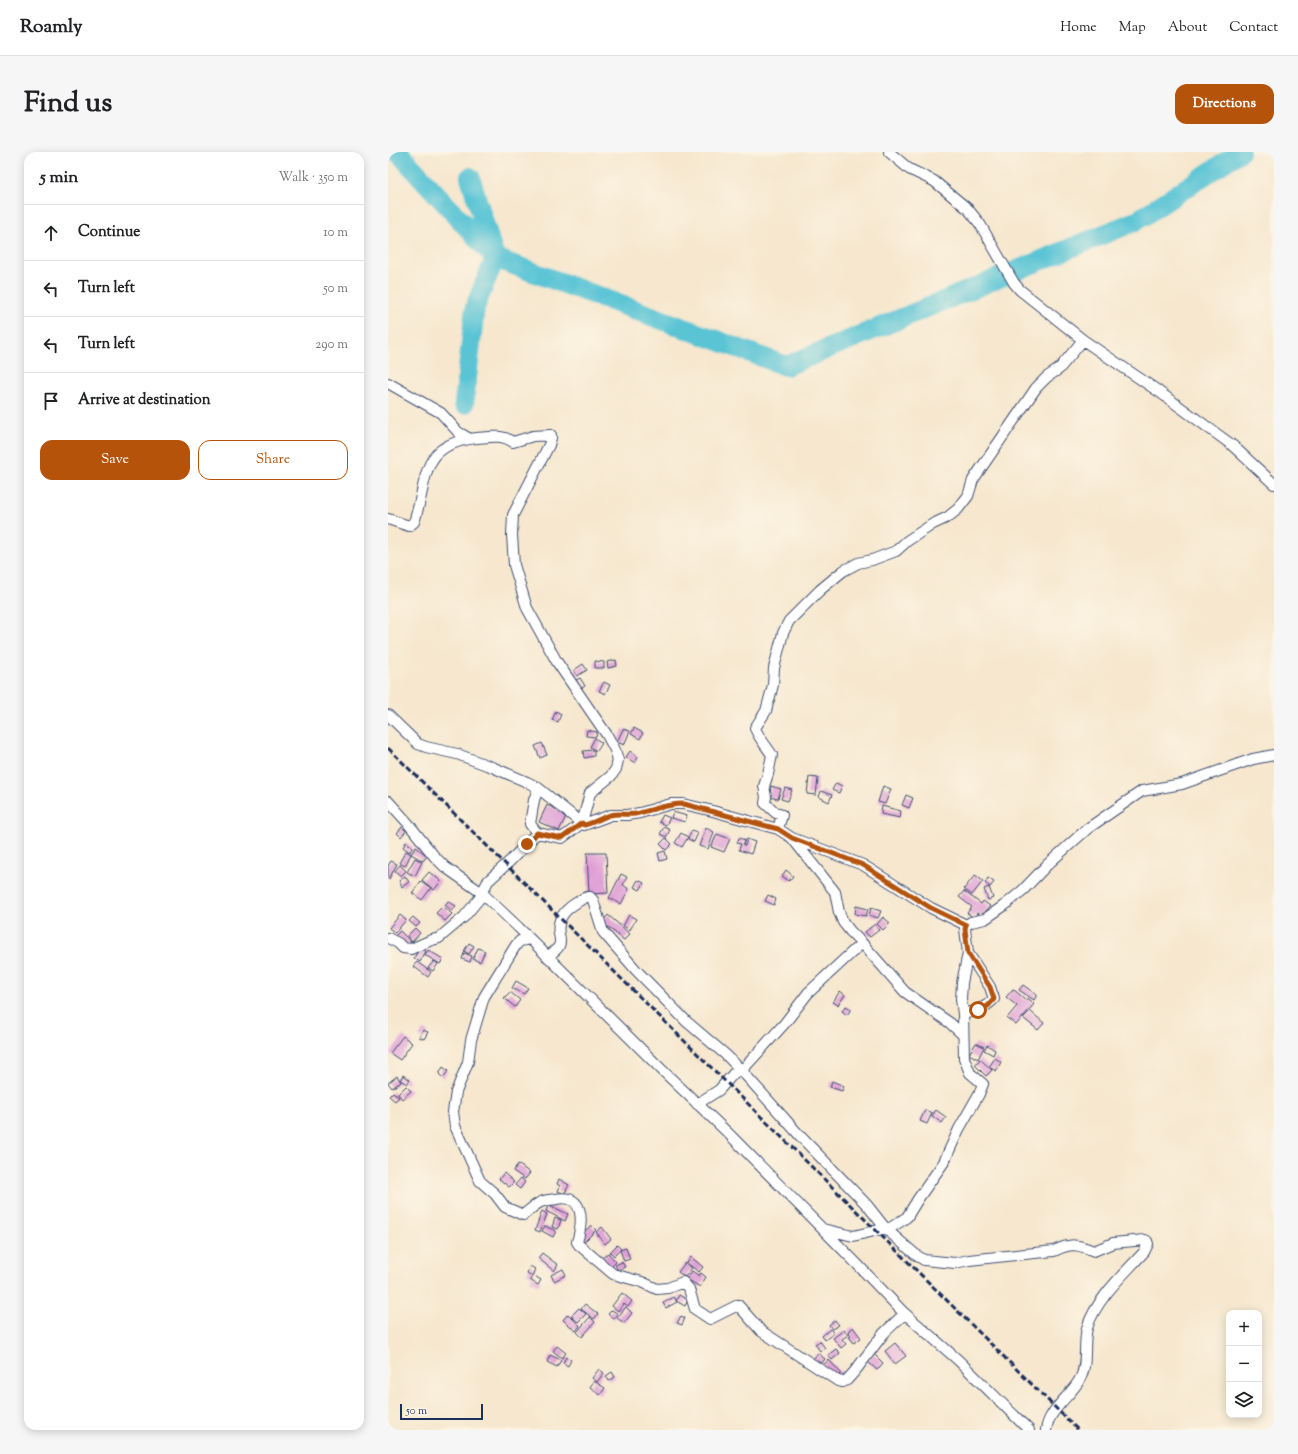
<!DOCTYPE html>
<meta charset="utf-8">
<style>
:root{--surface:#fff;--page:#f6f6f6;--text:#202124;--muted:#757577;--line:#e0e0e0;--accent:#b45309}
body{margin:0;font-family:"Sorts Mill Goudy",serif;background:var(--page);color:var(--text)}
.controls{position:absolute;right:12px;bottom:12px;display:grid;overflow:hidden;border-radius:8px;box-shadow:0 2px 10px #0003}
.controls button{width:36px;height:36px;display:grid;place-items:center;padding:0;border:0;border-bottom:1px solid var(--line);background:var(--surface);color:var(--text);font:20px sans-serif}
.scale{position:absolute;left:12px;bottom:10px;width:83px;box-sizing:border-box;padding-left:4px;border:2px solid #1b2f5e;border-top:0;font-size:11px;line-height:14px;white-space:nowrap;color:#1b2f5e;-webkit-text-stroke:3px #fcf5e5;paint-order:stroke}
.stop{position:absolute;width:12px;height:12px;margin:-9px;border:3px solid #b45309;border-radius:50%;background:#fff}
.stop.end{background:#b45309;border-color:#fff;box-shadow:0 1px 4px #0008}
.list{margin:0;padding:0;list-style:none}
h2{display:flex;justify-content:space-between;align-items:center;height:52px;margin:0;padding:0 16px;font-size:17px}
h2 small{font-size:13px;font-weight:400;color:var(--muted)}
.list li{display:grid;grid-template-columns:26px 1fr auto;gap:12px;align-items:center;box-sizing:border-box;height:56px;padding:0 16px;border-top:1px solid var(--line)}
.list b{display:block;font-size:15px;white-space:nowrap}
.list em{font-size:13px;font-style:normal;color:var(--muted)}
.actions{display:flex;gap:8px;padding:12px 16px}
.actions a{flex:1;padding:9px 0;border:1px solid var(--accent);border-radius:12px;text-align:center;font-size:14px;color:var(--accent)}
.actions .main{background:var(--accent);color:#fff}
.icon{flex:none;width:22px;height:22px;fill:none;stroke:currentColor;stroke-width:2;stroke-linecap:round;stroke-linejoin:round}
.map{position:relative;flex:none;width:886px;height:1278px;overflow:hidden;border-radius:12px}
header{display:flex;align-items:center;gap:24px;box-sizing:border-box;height:56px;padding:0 20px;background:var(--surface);border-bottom:1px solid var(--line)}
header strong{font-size:19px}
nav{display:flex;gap:22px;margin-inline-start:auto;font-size:14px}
.intro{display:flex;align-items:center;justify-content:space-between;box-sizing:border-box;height:96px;padding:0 24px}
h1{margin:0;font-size:28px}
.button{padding:10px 18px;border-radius:12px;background:var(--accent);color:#fff;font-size:14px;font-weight:700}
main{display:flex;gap:24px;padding:0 24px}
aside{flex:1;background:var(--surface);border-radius:12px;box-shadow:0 2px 10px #0003}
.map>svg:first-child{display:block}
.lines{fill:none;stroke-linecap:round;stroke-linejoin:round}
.river{stroke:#5ac4d5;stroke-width:20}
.building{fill:#df9ed5}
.street-casing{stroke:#3c4b6f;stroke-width:12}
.street{stroke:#fff;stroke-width:10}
.rail{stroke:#1b2f5e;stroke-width:3;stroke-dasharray:6 3;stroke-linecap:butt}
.route{stroke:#b45309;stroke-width:5}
</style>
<header>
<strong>Roamly</strong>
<nav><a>Home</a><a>Map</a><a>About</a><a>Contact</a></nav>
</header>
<div class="intro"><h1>Find us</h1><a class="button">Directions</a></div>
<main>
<aside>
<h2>5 min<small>Walk · 350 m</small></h2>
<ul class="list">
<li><svg class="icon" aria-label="ahead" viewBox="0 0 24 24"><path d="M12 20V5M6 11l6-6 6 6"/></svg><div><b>Continue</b></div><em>10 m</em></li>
<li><svg class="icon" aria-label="left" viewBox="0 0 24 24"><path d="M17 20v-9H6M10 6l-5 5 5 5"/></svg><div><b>Turn left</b></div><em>50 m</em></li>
<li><svg class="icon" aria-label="left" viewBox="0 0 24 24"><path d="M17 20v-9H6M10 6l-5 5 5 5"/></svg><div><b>Turn left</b></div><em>290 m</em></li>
<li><svg class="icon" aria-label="arrive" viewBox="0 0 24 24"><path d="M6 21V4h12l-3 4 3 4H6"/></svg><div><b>Arrive at destination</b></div></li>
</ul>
<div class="actions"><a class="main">Save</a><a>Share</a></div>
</aside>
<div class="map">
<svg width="886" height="1278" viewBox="0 0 886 1278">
<rect width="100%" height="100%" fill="#fcf5e5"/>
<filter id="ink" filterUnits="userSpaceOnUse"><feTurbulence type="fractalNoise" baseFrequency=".025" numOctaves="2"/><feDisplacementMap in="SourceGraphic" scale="8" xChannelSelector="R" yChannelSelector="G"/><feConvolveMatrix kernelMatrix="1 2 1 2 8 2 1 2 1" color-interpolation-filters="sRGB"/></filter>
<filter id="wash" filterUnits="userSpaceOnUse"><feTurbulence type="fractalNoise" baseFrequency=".012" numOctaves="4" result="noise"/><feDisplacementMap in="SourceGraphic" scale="16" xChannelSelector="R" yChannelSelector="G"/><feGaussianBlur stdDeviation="0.9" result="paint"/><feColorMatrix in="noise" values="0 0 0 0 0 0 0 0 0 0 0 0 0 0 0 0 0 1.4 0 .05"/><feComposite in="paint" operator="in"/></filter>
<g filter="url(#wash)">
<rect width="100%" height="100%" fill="#f6e7ce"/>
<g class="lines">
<path class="river" d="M10,0L107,106L398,214L748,69L852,0
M76,252L87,155L107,106L82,25"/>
</g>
<g id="blocks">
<path class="building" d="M228,508L229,514L220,516L219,510Z
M207,509L216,510V516H207Z
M195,512L199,518L189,524L186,518Z
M192,526L197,534L191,538L186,529Z
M216,530L222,533L217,542L211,539Z
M168,559L173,562L170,570L164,568Z
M246,576L255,581L252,587L243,582Z
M235,577L242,579L236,593L229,590Z
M199,578L209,580L208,585L198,584Z
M207,586L214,591L209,599L202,595Z
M154,591L159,603L152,606L147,594Z
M206,598V604L196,606L195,599Z
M242,599L250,605L247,611L238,605Z
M421,625L430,626L428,643L419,642Z
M448,631L454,634L451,641L444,638Z
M383,634L393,637L390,647L381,645Z
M495,634L503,637L497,652L490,650Z
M397,636L404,638L400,649L393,647Z
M433,639L444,643L441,650L431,645Z
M518,643L525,646L521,656L514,653Z
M159,653L179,662L171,679L151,670Z
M494,654L513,659L512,666L493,662Z
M285,660L299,664L297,670L283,666Z
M275,663L282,666L278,673L271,670Z
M14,675L18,679L13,685L9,681Z
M276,675L282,678L278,685L272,682Z
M318,676L326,680L320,697L311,694Z
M304,678L310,681L306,690L300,687Z
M293,681L300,685L294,695L287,691Z
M329,682L342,687L336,700L323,695Z
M278,686L284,692L278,698L272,692Z
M351,686L357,688L355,693L357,694L359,687L367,690L363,702L351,698L353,692L349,691Z
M18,690L25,695L22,700L15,695Z
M28,695L39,704L35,709L23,702Z
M18,699L23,702L17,714L11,711Z
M277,699L279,707L272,709L270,701Z
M199,701H218L220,741L201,742Z
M27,706L34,710L27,724L19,720Z
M3,709L9,712L1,727H0V714Z
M12,713L18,719L13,724L7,719Z
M398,718L405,724L401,729L394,724Z
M41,720L53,729L46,738L34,728Z
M233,722L239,725L235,733L241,737L233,752L221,746Z
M587,723L595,729L584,743L576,737Z
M17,724L21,730L14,735L11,729Z
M600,726L606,730L602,735L597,731Z
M250,728L256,731L252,738L246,735Z
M33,729L43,736L34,748L24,741Z
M601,735L605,746L600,748L596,737Z
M576,739L593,752L595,749L602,754L594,764L589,761L586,766L579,761L584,755L571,745Z
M380,743L388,747L386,753L377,749Z
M60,749L68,754L64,759L57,753Z
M55,754L64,762L57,769L48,761Z
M468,754L480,757L478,764L467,762Z
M483,756L493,759L490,766L481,763Z
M12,763L18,768L7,781L1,776Z
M220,763L242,782L236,788L214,770Z
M241,763L248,767L242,778L235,774Z
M25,765L32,771L28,775L21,769Z
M495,765L502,771L495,778L489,772Z
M487,772L491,778L482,785L477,780Z
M27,776L32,781L24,790L19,784Z
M12,779L23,790L17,795L7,784Z
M81,791L86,794L81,802L76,799Z
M32,795L38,799L32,810L26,806Z
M90,796L97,799L92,810L85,807Z
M40,798L55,807L52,812L37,803Z
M76,801L84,804L82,810L74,807Z
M46,809L50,812L45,819L40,816Z
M29,810L43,820L40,825L25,814Z
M128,829L140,836L136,842L124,836Z
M635,833L649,843L646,848L631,838Z
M625,837L638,848L640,846L646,852L628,873L619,866L629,854L618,845Z
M452,839L457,843L450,853L445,850Z
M122,840L132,848L127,855L116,846Z
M458,854L463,857L459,863L454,859Z
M642,859L656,871L650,878L635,866Z
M35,878L40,880L36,887L31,885Z
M15,884L24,891L12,908L2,901Z
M588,891L596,895L590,907L581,902Z
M599,893L607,898L605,903L596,898Z
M607,906L613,910L608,919L601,915Z
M592,907L604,918L598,924L587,913Z
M55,915L60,919L55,926L51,922Z
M15,923L22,928L19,932L12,928Z
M9,924L13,930L4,936L0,931Z
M444,929L456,934L454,939L442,935Z
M18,934L23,939L14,947L10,942Z
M5,940L11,945L7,949L1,944Z
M537,958L544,961L539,972L532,969Z
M548,958L558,965L554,971L544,964Z
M130,1012L142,1021L137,1027L125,1019Z
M116,1021L126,1030L121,1035L111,1027Z
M133,1026L137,1030L132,1037L127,1033Z
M171,1027L181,1033L176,1042L170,1039L172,1034L169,1032Z
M161,1053L180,1062L177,1069L158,1059Z
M154,1059L159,1062L152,1080L147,1078Z
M167,1066L173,1068L170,1077L164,1075Z
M203,1073L208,1078L196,1090L191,1086Z
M157,1074L168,1079L165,1085L154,1079Z
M214,1075L223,1087L217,1092L208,1080Z
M229,1093L233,1097L226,1104L222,1100Z
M238,1096L242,1107L236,1109L232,1098Z
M154,1101L170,1113L166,1119L150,1106Z
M220,1101L228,1110L223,1115L214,1106Z
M303,1105L315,1115L311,1120L299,1111Z
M234,1110L237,1115L230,1118L227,1113Z
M297,1111L304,1116L297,1125L290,1120Z
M142,1114L147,1117L144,1124L139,1121Z
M175,1117L178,1123L166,1129L163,1123Z
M304,1119L311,1124L313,1121L318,1125L312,1135L299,1127Z
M145,1123L153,1128L150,1133L142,1128Z
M234,1141L244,1149L240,1155L236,1152L230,1159L224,1154Z
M291,1143L300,1148L297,1154L288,1149Z
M286,1145L289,1150L278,1156L275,1151Z
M197,1152L210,1162L206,1167L193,1157Z
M238,1155L244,1161L236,1171L229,1166Z
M191,1156L198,1162L190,1170L183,1164Z
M224,1158L230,1162L226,1167L220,1162Z
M180,1162L192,1174L188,1179L175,1168Z
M293,1164L297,1166L294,1173L289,1171Z
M202,1165L207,1170L194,1185L189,1180Z
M447,1168L451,1173L444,1177L441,1173Z
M465,1175L473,1186L466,1191L461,1185L463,1184L460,1179Z
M442,1177L446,1181L437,1188L434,1184Z
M456,1178L460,1183L454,1187L458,1192L453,1196L445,1186Z
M432,1189L437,1196L432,1199L427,1192Z
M507,1191L518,1204L507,1212L497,1199Z
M169,1194L178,1201L174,1206L165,1199Z
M448,1197L452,1201L444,1208L440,1203Z
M430,1201L437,1207L432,1213L425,1207Z
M486,1202L495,1211L489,1218L479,1209Z
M162,1203L173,1208L169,1215L159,1210Z
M178,1205L183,1208L180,1214L175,1211Z
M441,1208L453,1221L447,1227L435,1213Z
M211,1217L216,1221L209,1230L204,1226Z
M224,1220L227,1225L221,1229L218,1224Z
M206,1229L217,1236L212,1243L202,1235Z"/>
</g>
</g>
<g filter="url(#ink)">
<use href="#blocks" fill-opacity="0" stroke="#3c4b6f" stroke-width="1"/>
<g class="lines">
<g class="street-casing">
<path id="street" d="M501,0L521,17L546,29L580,57L592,72L626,131L632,138L695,188L770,239L844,293L886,332
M0,231L53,261L70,280L82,287
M0,367L21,374L26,370C41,327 30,292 89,286C102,285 114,282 125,290L145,284L163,283V286L161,293L125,363L124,383L126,413L139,456L169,510L219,583L227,598L230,608L228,617L223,624L202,641L194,671L174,686L149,681L142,672L146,648L150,637
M0,563L30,592L38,595L69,602L104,615L139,630L149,635L196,673L223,663H239L252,661L283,652H295L321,658L390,677L404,686L475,713L543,756L578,773
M0,649L19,670L46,704L57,715L94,741L130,775L274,918L340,981L469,1112L514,1159L570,1208L641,1278
M390,677L394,663L388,661L377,651L378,645L376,634L380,622L384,603C378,593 371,587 367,576L378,559L385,533L386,516L395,481L401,469L432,438L455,419L470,411L484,408L508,399L519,389L545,372L560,365L570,357L580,344L585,328L648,236L659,225L671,217L695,188
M404,686L447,740L451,760L455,770L462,779L474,791L517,840L562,871L574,882
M0,786L10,791L15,796L23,797L41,789L51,786L76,765L91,747L100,729L122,709L149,681
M142,787L132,789L128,793L96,845L83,888L80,910L68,940L65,960L67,974L92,1029L107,1042L117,1055L135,1063C141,1059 146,1053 153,1050C157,1048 163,1048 168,1047C197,1041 195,1070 189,1090L191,1093L225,1122L254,1130L269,1137L280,1136L295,1130L301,1137L307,1157L322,1167L350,1153L373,1179L450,1229L455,1230L459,1228L467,1219L496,1181L516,1162
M159,805C163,802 169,798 171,794C173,790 172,786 171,782C168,767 177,758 188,751C193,748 197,744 202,745L205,748L215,780L248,818L299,870L338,903L353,918L413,985L479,1053L498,1077L528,1103L536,1108L567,1111L581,1108L666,1099C683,1091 689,1092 706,1099L725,1091L757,1088L759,1089L760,1092L756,1100C736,1122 708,1147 699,1176C695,1192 700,1213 692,1227C682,1245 661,1257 658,1278
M575,862C588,859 596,857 606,847L602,835L580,801
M309,952L331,938L346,921L357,915L397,871L420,841L474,791
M435,1077L465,1084L504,1075L519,1065L530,1047L556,1010L571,977L591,942L595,932L582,921L576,906L575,862L573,847L574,831L580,801L577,777L578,773L583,770L597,767L617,753L635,738L660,712L699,677L754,639L794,632L865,607L886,603"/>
</g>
<use href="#street" class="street"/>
<path class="rail" d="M0,596L690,1278"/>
</g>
</g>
<g class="lines" filter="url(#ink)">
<path class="route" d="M139,692L149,681L174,686L194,671L196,673C205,671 213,666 222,663C230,661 239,663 247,662C265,658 277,652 296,652L390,677L404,686L475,713L543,756L578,773L577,777L580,801L602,835L606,847L600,854L590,858"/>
</g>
</svg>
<div class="controls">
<button>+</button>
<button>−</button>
<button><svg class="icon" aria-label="layers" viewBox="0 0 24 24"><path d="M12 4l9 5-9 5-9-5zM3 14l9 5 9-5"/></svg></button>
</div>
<div class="scale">50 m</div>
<div class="stop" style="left:590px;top:858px"></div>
<div class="stop end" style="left:139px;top:692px"></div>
</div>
</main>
